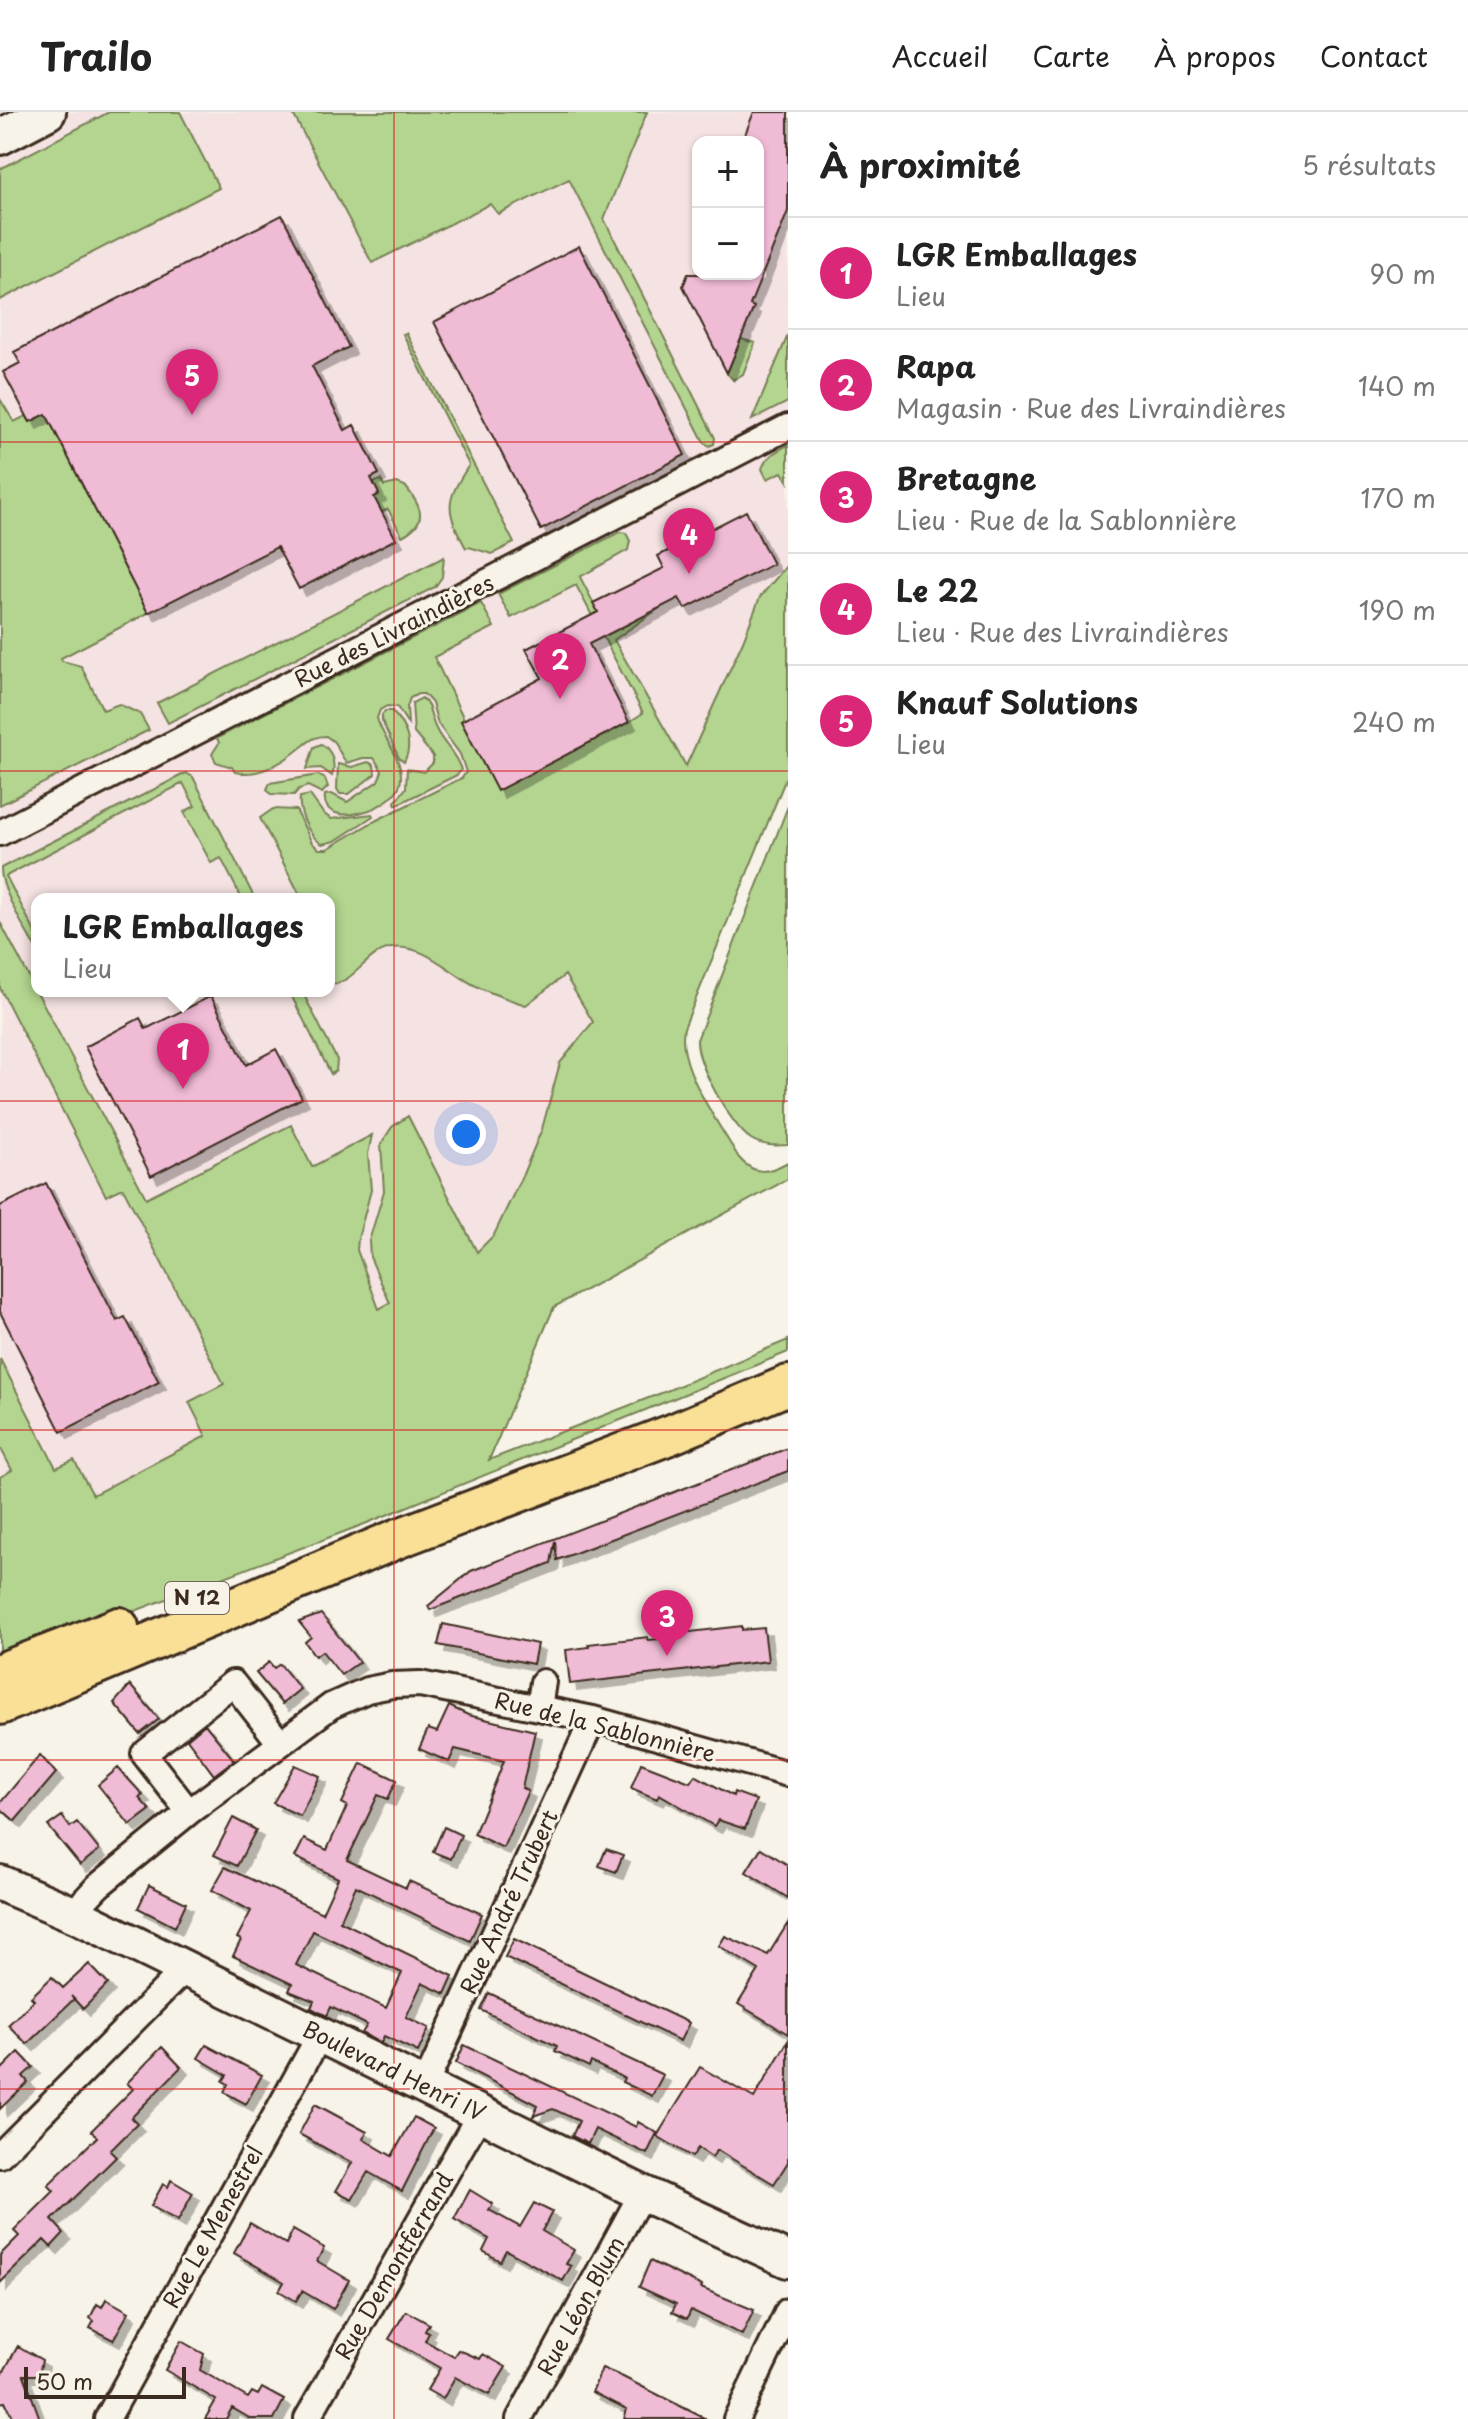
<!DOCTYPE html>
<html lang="fr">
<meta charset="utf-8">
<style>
:root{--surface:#fff;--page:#f2f2f2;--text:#222;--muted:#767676;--line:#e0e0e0;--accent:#db2777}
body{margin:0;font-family:"Playpen Sans",sans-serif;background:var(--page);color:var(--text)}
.controls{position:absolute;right:24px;top:24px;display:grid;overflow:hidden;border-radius:16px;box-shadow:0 2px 6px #0004}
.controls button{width:72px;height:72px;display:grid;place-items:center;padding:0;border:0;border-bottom:2px solid var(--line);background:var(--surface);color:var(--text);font:40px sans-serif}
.scale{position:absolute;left:24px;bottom:20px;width:162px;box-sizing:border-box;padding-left:8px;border:4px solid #3b2a1e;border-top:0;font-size:22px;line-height:28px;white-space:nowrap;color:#3b2a1e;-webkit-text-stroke:6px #f7f3e8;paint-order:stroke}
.you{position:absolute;left:466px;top:1022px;width:28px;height:28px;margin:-20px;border:6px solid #fff;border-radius:50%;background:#1a73e8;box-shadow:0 0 0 12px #1a73e833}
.badge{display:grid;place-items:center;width:52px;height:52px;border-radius:50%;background:var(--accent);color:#fff;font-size:26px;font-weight:700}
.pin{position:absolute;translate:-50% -66px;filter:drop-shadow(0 2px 4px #0008)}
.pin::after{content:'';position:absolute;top:42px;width:28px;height:24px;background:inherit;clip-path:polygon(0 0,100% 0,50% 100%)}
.popup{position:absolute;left:31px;top:781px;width:304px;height:104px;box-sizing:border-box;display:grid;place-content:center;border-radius:16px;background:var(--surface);filter:drop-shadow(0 2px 6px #0005);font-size:26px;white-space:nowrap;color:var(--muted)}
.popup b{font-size:30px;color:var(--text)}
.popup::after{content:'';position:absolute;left:50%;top:100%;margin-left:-16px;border:16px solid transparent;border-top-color:var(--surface)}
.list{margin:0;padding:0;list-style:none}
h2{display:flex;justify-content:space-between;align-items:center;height:104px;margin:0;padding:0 32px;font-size:34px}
h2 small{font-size:26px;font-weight:400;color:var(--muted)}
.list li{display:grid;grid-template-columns:52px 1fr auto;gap:24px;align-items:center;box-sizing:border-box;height:112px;padding:0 32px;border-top:2px solid var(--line)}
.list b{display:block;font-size:30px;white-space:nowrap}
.list p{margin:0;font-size:26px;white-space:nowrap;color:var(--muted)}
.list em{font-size:26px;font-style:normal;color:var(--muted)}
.map{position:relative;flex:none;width:788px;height:2307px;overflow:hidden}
header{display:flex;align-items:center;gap:48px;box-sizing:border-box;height:112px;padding:0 40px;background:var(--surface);border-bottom:2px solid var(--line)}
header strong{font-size:38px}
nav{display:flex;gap:44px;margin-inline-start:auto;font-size:28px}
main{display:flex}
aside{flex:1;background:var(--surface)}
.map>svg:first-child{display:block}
.built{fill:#f5e2e2;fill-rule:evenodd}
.green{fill:#b3d58f;stroke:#778056;stroke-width:2}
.building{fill:#f0bbd5;stroke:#3b2a1e;stroke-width:2;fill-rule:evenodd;filter:url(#shadow)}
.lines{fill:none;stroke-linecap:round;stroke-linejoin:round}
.street-casing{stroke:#3b2a1e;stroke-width:30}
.secondary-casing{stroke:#3b2a1e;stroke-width:40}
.primary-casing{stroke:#3b2a1e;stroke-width:44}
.street{stroke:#f7f3e8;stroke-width:24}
.secondary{stroke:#f7f3e8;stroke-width:34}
.primary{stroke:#fadf96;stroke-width:38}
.grid{fill:none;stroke:#d62828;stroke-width:2;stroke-opacity:0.55}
.labels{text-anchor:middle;stroke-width:6;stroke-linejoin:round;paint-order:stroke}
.shield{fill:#f7f3e8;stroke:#73665b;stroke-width:2}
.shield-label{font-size:20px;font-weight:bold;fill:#3b2a1e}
.street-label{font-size:22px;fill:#3b2a1e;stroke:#f7f3e8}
</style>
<header>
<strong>Trailo</strong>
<nav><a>Accueil</a><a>Carte</a><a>À propos</a><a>Contact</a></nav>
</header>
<main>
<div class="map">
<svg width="788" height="2307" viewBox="0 0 788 2307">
<defs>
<filter id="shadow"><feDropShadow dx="7" dy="7" stdDeviation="0" flood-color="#0004"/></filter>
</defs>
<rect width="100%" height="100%" fill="#f7f3e8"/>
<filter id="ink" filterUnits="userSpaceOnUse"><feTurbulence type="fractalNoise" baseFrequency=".0125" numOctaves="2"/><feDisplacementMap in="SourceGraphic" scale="16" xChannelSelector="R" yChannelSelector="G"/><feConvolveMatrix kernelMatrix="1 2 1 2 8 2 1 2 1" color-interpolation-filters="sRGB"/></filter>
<g filter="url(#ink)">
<path class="built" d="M0,0H788V519L512,1210L0,1443ZM698,30H758V162H698ZM37,787H329V879H37Z"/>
<path class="green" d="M109,0H180L219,76L0,188V57Z
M292,0H647L604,107L715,326L714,332L709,334L704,330L569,67L498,102L490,92L372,151Z
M406,221L514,431L492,442L469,435L466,436C445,397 445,390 469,353L403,222Z
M788,223V290L752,308Z
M741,227L755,231L743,262L733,268L727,261Z
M0,287L14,310L26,304L30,310L46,302L148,501L61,546L62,549L81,554L103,598L119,592L140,602L149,618L0,693Z
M788,333V370L782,360L767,367L762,357C766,344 777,339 788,333Z
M381,368L384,374L397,371L405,374C422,395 429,410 402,424L388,397L358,412L351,397L379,383L373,371Z
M620,420L626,421L630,429L628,438L580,465L609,521L664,493L614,528L686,654L743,529L760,485L788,452V661L684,916C676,954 720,1013 739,1046C755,1064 768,1061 788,1050V1067L554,1195L489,1348L664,1280L788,1228V1240L362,1413L0,1550V1365L12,1358L0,1335V1247L56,1356L74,1348L93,1383L206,1324L189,1290L224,1272L123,1076L106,1084L0,876V810L146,1086L291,1013L312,1055L372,1023L368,1042L371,1078L358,1127L357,1138L379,1197L390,1191L370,1145L369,1129L384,1079L381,1032L392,1015L408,1004L477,1140L494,1123L523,1062L542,1017L560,951L593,910L565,863L526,893C508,887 491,882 474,873C449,860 423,831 391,836C366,840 354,873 329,872V787H302L260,706L273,697L296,698L312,731L319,737H327L371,711L462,666L466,660L460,642L438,612L432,591L424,582H418L410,586L407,595L408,612L397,595L387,594L380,598L377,606C382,626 401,643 401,665C403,697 320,721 325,683L332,682L347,690L378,669L382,659L374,646H363L346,651L334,630L326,624C313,624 309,630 299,637C282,651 258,665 235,660L232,655L216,650L212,642L219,631L217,626L481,491L494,515L434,545L464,607L461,609L497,678L629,610L643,601L576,473L511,506L498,482Z
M444,445L442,465L435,475L168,611L157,591Z
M422,586C432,595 430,606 436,617C443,632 456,641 461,658L457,663L396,693L395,690L406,676L407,657L424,660L433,651V644L414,621L412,591Z
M385,599H392C405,614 414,631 404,650L399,646L382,609V603Z
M321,632C332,637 336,653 332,664L321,656L307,657L314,635Z
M368,650L374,653L375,662L349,682H340L337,677L338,652L352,655Z
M186,661L193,665L255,787H242L221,746L211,751L184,700L195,694L183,671L6,764L37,824V839C27,820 0,777 1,756Z
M318,663L325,667L328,675L322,681L308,674L299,677L294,683L271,682L267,677L270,671Z
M310,683L323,701L331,707L372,702L373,704L335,729L322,732C309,724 298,700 300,685Z
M788,694V1033C775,1034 762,1034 751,1027C731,1014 696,951 697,928Z
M289,879H302L337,948L336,959L331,962Z"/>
<path class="building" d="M754,0H788V99L750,193L754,195L727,261L683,174L688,162H758V30H742Z
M282,103L349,235L312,254L345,318L354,313L379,362L371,366L379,382L374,385L396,427L299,477L277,435L148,501L46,302L30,310L3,260L20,251L14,240Z
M579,134L685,343L541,418L434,210Z
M746,399L773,452L685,497L679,486L589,532L629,610L497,679L461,609L542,566L526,537L598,500L593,491L664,456L658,444Z
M211,884L246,953L276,937L302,986L151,1064L85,935L140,906L146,917Z
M46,1071L117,1209L125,1205L159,1270L61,1320L0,1200V1094Z
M788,1336V1359L557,1448L555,1429L551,1451L430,1498L428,1494L471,1459Z
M321,1502L359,1550L341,1563L322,1539L315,1544L305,1530L311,1525L299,1510Z
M443,1512L537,1532L533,1552L438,1533Z
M742,1514V1518L764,1516L768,1549L570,1572L566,1538L589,1535L588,1532L648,1525V1528L682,1525L681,1521Z
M269,1550L274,1556L280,1552L300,1577L282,1592L256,1561Z
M130,1573L159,1607L140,1622L114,1591Z
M449,1594L468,1603L535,1619L522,1676L528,1679L503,1736L474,1722L504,1649L455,1637L449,1650L419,1637L428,1617L437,1620Z
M205,1612L234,1648L214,1663L187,1627Z
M40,1643L56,1661L15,1709L0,1696V1691Z
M361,1651L397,1668L388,1687L378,1683L347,1748L406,1776L409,1769L482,1802L470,1829L356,1774L340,1809L453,1864L445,1882L422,1871L406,1905L429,1916L418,1940L384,1924L381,1931L362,1921L367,1913L331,1895L327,1904L311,1896L314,1889L289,1879L292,1872L233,1844L241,1828L237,1826L251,1799L212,1778L225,1755L322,1801L338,1766L295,1745L304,1727L327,1738L347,1694L342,1691ZM313,1819L402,1861L386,1896L296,1853Z
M641,1651L690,1670L695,1663L733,1684L734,1680L756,1688L745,1717L718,1708L714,1714L659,1682L657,1687L631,1676Z
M295,1653L320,1664L300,1704L273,1691Z
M118,1656L143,1683L139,1686L150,1698L130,1713L98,1673Z
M62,1704L70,1715L77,1710L99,1738L80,1753L48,1714Z
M233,1706L256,1718L237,1754L214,1743Z
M444,1715L461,1723L451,1747L433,1740Z
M761,1736L788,1753V1786L746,1760Z
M606,1737L623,1743L616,1760L599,1754Z
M149,1773L186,1791L175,1815L138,1796Z
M788,1811V1922L738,1892L759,1858L719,1834L725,1824L768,1843Z
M514,1827L689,1911L680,1929L505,1845Z
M89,1852L108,1872L83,1897L71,1884L74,1887L27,1932L8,1913L34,1888L31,1885L52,1865L63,1876Z
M489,1881L663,1963L652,1984L622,1970L624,1966L591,1950L589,1955L555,1939L557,1934L481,1898Z
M788,1929V2050L774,2072L717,2038L712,2045L698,2036L692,2045L657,2024L700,1955L754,1986Z
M206,1933L262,1963L246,1992L224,1980L228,1972L223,1969L227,1963L198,1946Z
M464,1933L636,2015L638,2010L657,2021L647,2042L595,2017L588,2032L572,2024L579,2009L553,1997L533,2004L538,1993L456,1951Z
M162,1935L181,1955L131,2006L137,2012L110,2039L116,2045L52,2108L64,2121L51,2135L44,2128L0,2171V2143L19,2124L14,2119L54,2079L48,2073L97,2025L91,2019L133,1977L127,1971Z
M19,1940L33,1955L23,1964L28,1970L0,1997V1959Z
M315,1992L367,2020L363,2027L392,2044L414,2005L434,2016L402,2079L368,2060L352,2087L336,2079L352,2051L299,2022Z
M171,2068L193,2081L178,2109L151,2094L163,2072L168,2075Z
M470,2078L493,2092L489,2098L520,2115L534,2091L552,2100L542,2119L574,2138L566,2152L571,2154L563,2169L506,2138L500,2149L483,2139L489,2127L454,2107Z
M250,2111L286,2132L293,2118L324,2136L317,2149L349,2168L333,2197L302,2179L296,2189L279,2179L284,2170L234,2141Z
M650,2149L702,2174L701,2176L754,2198L742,2223L691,2198L687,2207L672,2200L676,2192L639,2175Z
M106,2187L129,2200L113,2228L90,2216L94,2209L90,2206L97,2192L102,2195Z
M406,2199L429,2212L425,2219L429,2221L425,2229L454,2245L459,2238L480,2247L483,2242L506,2255L489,2283L455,2265L443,2287L427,2278L440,2256L389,2227Z
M181,2229L204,2242L200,2258L248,2286L252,2280L258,2283L262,2276L284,2288L274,2307H251L232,2296L226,2307H205L216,2288L165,2258Z
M18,2234L42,2248L39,2263H24L40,2307H13L5,2290L0,2291V2266Z
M602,2256L623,2265L706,2307H624L627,2297L592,2280Z"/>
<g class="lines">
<g class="street-casing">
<path id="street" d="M0,721L788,315
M539,1596L543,1570
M189,1700L144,1642L233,1571L280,1631
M78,1804L84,1789L98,1774L189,1700L331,1594L367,1578L392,1573L420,1572L593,1607L788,1662
M425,1973L593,1607
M0,2043L185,1857
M107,2307L320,1923
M307,2307L481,2000
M519,2307L642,2081
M736,2307L788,2199"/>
</g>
<g class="secondary-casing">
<path id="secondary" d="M0,25L48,0
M0,1771L78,1804L642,2081L788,2148"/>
</g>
<g class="primary-casing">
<path id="primary" d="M0,1561L119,1515
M0,1593L399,1426L672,1322L788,1273"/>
</g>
<use href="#street" class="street"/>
<use href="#secondary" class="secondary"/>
<use href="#primary" class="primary"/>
</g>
</g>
<path class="grid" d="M394,0V2307M0,330H788M0,659H788M0,989H788M0,1318H788M0,1648H788M0,1977H788"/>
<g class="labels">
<rect class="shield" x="165" y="1470" width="64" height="32" rx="6"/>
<g class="shield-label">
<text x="197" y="1493">N 12</text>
</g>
<g class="street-label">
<text transform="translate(394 519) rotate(-27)" y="8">Rue des Livraindières</text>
<text transform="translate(605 1615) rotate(14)" y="8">Rue de la Sablonnière</text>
<text transform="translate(509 1790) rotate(-65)" y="8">Rue André Trubert</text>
<text transform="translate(394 1959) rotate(26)" y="8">Boulevard Henri IV</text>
<text transform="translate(213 2115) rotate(-61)" y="8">Rue Le Menestrel</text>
<text transform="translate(394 2154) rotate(-60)" y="8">Rue Demontferrand</text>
<text transform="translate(581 2194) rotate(-61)" y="8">Rue Léon Blum</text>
</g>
</g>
</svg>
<div class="controls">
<button>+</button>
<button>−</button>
</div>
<div class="scale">50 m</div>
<div class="you"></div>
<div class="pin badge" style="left:183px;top:977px">1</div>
<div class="popup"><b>LGR Emballages</b>Lieu</div>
<div class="pin badge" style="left:560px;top:587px">2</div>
<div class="pin badge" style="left:667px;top:1544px">3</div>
<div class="pin badge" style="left:689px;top:462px">4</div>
<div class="pin badge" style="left:192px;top:303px">5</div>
</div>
<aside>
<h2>À proximité<small>5 résultats</small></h2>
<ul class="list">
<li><span class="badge">1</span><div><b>LGR Emballages</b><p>Lieu</p></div><em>90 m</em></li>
<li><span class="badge">2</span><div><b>Rapa</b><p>Magasin · Rue des Livraindières</p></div><em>140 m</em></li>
<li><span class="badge">3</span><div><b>Bretagne</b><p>Lieu · Rue de la Sablonnière</p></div><em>170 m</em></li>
<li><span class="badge">4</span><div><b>Le 22</b><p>Lieu · Rue des Livraindières</p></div><em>190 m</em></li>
<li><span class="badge">5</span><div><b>Knauf Solutions</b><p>Lieu</p></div><em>240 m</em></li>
</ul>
</aside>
</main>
